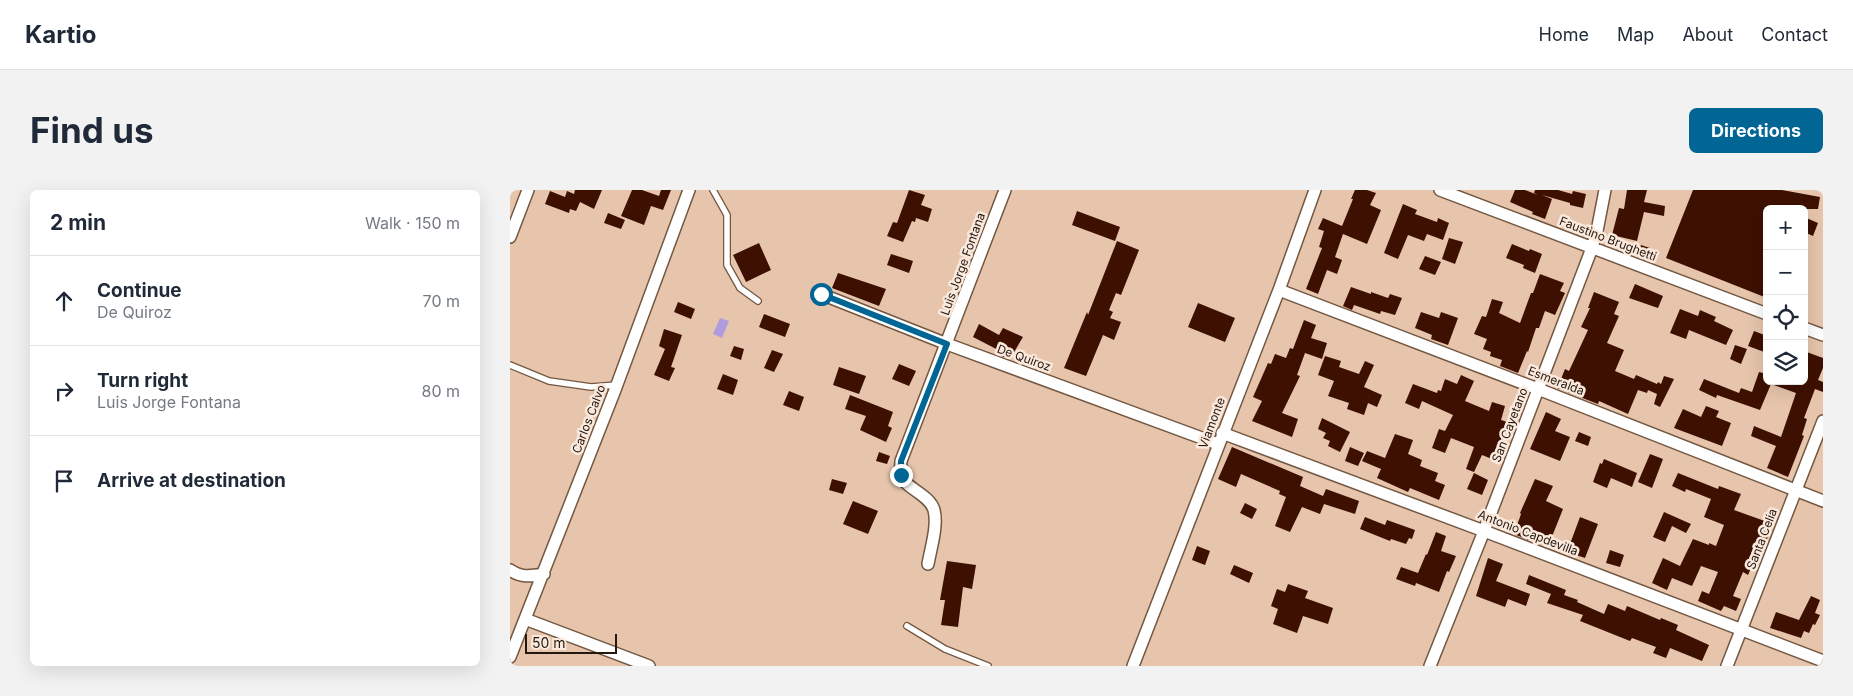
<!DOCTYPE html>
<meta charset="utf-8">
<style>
:root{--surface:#fff;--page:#f2f2f3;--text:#1f2937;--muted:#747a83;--line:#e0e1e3;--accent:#026694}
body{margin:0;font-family:Inter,sans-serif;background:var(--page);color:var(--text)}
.controls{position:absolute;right:15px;top:15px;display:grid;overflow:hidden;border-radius:8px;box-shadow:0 5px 20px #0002}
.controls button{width:45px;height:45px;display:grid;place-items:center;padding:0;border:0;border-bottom:1px solid var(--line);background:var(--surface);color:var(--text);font:25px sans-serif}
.scale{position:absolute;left:15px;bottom:12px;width:92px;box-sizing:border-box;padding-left:5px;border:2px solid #23170e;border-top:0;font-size:14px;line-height:18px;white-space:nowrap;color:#23170e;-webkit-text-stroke:4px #fbe9dd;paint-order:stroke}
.stop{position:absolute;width:15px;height:15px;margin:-11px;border:4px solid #026694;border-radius:50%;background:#fff}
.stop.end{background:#026694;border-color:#fff;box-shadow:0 1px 5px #0008}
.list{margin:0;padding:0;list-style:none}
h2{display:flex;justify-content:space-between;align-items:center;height:65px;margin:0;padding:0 20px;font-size:21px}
h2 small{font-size:16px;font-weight:400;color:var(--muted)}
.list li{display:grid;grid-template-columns:32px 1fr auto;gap:15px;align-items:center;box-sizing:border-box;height:90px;padding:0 20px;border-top:1px solid var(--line)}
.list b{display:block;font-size:19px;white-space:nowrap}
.list p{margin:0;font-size:16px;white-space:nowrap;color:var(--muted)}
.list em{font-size:16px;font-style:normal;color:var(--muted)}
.icon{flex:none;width:28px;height:28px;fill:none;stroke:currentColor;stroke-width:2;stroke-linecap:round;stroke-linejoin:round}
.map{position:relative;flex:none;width:1313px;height:476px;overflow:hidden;border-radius:8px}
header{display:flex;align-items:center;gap:30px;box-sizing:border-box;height:70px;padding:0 25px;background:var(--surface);border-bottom:1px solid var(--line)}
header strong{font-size:24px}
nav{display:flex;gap:28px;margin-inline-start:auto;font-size:18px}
.intro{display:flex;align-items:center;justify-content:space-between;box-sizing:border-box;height:120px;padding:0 30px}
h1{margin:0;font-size:35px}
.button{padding:12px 22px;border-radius:8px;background:var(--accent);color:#fff;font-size:18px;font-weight:700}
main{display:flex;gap:30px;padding:0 30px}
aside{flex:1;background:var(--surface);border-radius:8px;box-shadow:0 5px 20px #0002}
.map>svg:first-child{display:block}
.water{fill:#b09bdc}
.building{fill:#3e1001}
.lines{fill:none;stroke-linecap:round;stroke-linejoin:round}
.lane-casing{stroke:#735741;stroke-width:8}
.street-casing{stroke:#735741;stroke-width:14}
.lane{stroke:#fff;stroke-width:5.5}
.street{stroke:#fff;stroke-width:11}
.route{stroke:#026694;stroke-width:6}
.labels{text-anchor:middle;stroke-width:5;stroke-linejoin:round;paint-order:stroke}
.street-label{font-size:12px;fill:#23170e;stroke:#fbe9dd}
</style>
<header>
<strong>Kartio</strong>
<nav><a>Home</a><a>Map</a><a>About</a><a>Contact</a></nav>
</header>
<div class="intro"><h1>Find us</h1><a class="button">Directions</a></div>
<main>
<aside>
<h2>2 min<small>Walk · 150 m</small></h2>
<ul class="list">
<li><svg class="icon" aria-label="ahead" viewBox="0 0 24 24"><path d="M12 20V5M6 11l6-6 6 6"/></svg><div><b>Continue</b><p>De Quiroz</p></div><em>70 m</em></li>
<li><svg class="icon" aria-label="right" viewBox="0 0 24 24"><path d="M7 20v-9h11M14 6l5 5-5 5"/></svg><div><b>Turn right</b><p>Luis Jorge Fontana</p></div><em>80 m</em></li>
<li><svg class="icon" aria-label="arrive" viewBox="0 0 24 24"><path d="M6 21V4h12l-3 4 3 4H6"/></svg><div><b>Arrive at destination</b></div></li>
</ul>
</aside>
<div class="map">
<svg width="1313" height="476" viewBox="0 0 1313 476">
<rect width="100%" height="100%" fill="#e6c5ac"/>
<path class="water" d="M210,128L219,131L212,148L203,144Z"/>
<path class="building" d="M65,0H92L84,19L70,12L66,21L60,19L59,23L35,14L40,1L55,7L57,1L64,4Z
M122,0H132L149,6L151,0H161L153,20L141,16L134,35L111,26Z
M399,0L415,5L411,15L422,19L418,32L406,28L405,32L402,31L393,52L377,46L383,32L387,33Z
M845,0H857L866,3L860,15L871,20L857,54L833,44L825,67L832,70L827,84L817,80L808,104L796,99L812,58L809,57L814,41L808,39L813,28L832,36L843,9H841Z
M1005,0H1015L1028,5L1024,3L1025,0H1048L1062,4L1063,1L1076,4L1073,18L1060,15V13L1032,5L1042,9L1035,29L1022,24L1023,22L1000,12Z
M1117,0H1137L1134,12L1155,16L1154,26L1134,22L1127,51L1102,45L1109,18L1114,19Z
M1183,0H1272L1310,7L1308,19H1257V108L1156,68Z
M893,14L907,20L905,24L927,32L928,28L939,33L933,50L917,44L914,51L898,45L888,69L874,63Z
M567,21L610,37L605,51L562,35Z
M98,23L115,30L111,39L94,33Z
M1294,27L1308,33L1303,46L1294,42Z
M939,48L953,52L945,74L932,69Z
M607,51L629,60L611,105L606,103L599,120L603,122L600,128L611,132L604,150L593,145L576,186L554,178L577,122L578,125Z
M249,53L261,80L236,92L223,65Z
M1002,54L1019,61L1020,59L1032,64L1025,83L1013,78L1014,75L996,68Z
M1131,55L1140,58L1136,68L1127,65Z
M381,64L403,71L399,83L377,75Z
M915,66L931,72L925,85L909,79Z
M328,83L376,99L369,116L322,98Z
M1030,84L1054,93L1050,101L1055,103L1045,125L1035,121L1029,138H1026L1018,162L1017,161L1008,183L990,176L992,170L980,166L981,162L973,159L977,149L964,144L972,126L976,127L982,109L993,112L989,123L1010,133L1021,103H1023Z
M1125,94L1153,106L1148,118L1119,108Z
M841,97L861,104V102L878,108L880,104L892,108L885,125L871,121L870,124L844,115L842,120L833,116Z
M1084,102L1109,112L1104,124L1109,126L1097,153L1114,160L1105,181L1124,189L1126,185L1147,194L1148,192L1151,194L1154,186L1164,189L1150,217L1144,214L1147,204L1138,200L1137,203L1128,200L1118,224L1089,211L1088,214L1044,197L1049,188L1051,189L1055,179L1059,181L1078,140L1071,137L1080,118H1078Z
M168,112L185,119L181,129L164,122Z
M688,113L725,128L715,152L678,137Z
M1170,119L1188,126L1190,120L1206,127L1204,131L1223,140L1216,155L1179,140L1176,149L1160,143Z
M911,122L929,128L931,122L948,128L938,155L921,149L922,145L905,138Z
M254,124L280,134L275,147L249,137Z
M794,130L806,135L801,148L817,153L812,169L795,163L787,185L790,186L772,223L788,229L782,247L742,231L752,211L743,207L758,173L761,174L765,164L776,168L780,158L783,159Z
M469,134L489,145L493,138L513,147L500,169L491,166L492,162L463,147Z
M154,139L172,145L161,177L165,178L159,191L144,185L155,159L149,156Z
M1244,141L1257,146V163L1238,156Z
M1225,155L1237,159L1231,174L1220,169Z
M224,156L234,159L231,170L220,166Z
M262,160L273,164L264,182L254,178Z
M1294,161L1313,168V178L1308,190L1313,192V202L1305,199L1294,228L1297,229L1292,245L1294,246L1278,287L1257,278L1266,256L1241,246L1244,236L1271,247L1286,203L1261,194L1250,220L1207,205L1206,208L1189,200L1194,189L1229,203L1231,198L1242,202L1249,182L1257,184V191H1294Z
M815,166L831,171L829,177L849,184L855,171L864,175L854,197L872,205L867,217L858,213L854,225L837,219L839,213L818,206L824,191L808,185Z
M389,174L406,181L399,196L382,189Z
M329,177L356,186L349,204L323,195Z
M213,184L228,190L223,205L207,199Z
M951,185L964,191L955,211L979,221L982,212L995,216L991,230L1001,233L997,244L994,243L982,269L972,265L964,282L956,279L964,257L941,248L935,263L922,258L929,239L935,241L943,225L912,211L909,219L895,213L903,194L927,203L928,200L931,201L935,189L947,194Z
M279,201L294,207L289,221L273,215Z
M340,205L383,222L378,236L382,238L376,252L350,240L356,226L335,219Z
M1196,216L1209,221L1206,227L1221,233L1212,256L1164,238L1173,219L1191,227Z
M1036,222L1051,229L1045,241L1060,247L1050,271L1020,259Z
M812,228L840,242L830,262L818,256L820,251L813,248L816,243L808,239Z
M1069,242L1081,247L1078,256L1065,251Z
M885,244L903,250L898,264L912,270L910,276L928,283L925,291L935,295L929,310L900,298L898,302L867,288L871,279L852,271L857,261L875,268Z
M722,257L793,287L790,296L813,306L816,299L849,311L845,324L814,314L810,324L792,317L780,342L765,336L776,307L769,304L770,301L731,284L726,297L708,289Z
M840,257L854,263L848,276L835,271Z
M369,262L380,266L377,274L366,271Z
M1140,264L1153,269L1142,298L1128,292Z
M1094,269L1127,283L1122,297L1101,288L1097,298L1083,292L1090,273L1092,274Z
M964,283L978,290L972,305L957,299Z
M1168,283L1208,299L1209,296L1231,304L1224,320L1263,334L1255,354L1246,351L1239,369L1244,371L1238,385L1233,382L1223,406L1231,409L1226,421L1214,416L1211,421L1188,411L1192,401L1199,404L1208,382L1191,376L1182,396L1162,388L1157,400L1142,393L1153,368L1170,376L1183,349L1199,355V353L1206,356L1214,335L1194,327L1201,309L1176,299L1175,302L1162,296Z
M322,289L337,293L333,304L319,300Z
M1025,289L1043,296L1036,311L1053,319L1039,354L1023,347L1021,351L1004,344L1011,324L1010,323Z
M343,311L368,321L358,344L333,334Z
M735,313L747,319L742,329L730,323Z
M1154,322L1181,334L1176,343L1162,336L1155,352L1143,347Z
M855,327L875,335L877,330L905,340L902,349L899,348L896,354L881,349L880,351L850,339Z
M1070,327L1088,334L1075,368L1057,362Z
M926,342L936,346L931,361L946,366L939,382L937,381L929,402L906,393L905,396L886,389L891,377L908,383L916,364L917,365Z
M687,356L700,361L695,375L682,370Z
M1100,360L1114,365L1110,377L1096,373Z
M978,368L993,374L986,391L1020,404L1016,416L998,409L995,417L966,406Z
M437,371L466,375L462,399L453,397L448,437L431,435L435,410H430Z
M724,375L743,383L739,393L720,384Z
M1019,385L1056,400L1054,405L1068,410L1067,412L1094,424L1098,414L1115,421L1117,416L1150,430L1151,428L1168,435L1166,440L1199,455L1192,471L1160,458L1156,468L1143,463L1146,457L1122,448L1120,451L1070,431L1073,425L1037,413L1041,404L1016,394Z
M778,394L798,401L795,408L823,418L818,434L793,426L787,443L763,434L768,419L761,416L767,399L775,402Z
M1301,406L1310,410L1305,423L1310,425L1305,435L1303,434L1299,443L1294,441L1291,448L1260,438L1266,422L1289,430Z"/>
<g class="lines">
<g class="lane-casing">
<path id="lane" d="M203,0L217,25V75L230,98L248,111
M0,175L39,191L81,197L107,195
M397,436L435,459L478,476"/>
</g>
<g class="street-casing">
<path id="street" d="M930,0L1257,124
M0,47L18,0
M769,100L1028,199L1313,311
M311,104L437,154L708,254
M1294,138L1313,145
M712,243L974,341L1313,471
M418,374C421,357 428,336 424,320C419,303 392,298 391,283C390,279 391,275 391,271L495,0
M0,380C11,388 21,386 34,384
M15,429L139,476
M0,467L105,200L179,0
M623,476L769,100L805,0
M920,476L974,341L1082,58L1087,41L1095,0
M1217,476L1313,231"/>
</g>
<use href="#lane" class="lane"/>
<use href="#street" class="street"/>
</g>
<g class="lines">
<path class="route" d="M311,104L437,154L391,271V285"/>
</g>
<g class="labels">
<g class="street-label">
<text transform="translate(1098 49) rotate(21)" y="4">Faustino Brughetti</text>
<text transform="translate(453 74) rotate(-70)" y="4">Luis Jorge Fontana</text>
<text transform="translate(514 168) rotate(20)" y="4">De Quiroz</text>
<text transform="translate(1046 191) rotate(21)" y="4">Esmeralda</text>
<text transform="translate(79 229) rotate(-69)" y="4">Carlos Calvo</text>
<text transform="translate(702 233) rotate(-69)" y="4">Viamonte</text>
<text transform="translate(1000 235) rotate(-69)" y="4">San Cayetano</text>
<text transform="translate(1018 343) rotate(21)" y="4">Antonio Capdevilla</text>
<text transform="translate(1252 349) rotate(-69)" y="4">Santa Celia</text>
</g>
</g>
</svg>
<div class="controls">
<button>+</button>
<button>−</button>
<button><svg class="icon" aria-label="locate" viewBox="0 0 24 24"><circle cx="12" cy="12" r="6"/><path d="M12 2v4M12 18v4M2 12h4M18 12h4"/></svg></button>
<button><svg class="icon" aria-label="layers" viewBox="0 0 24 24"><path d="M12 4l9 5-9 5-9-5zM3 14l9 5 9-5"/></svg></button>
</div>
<div class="scale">50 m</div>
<div class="stop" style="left:311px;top:104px"></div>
<div class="stop end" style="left:391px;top:285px"></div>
</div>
</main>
